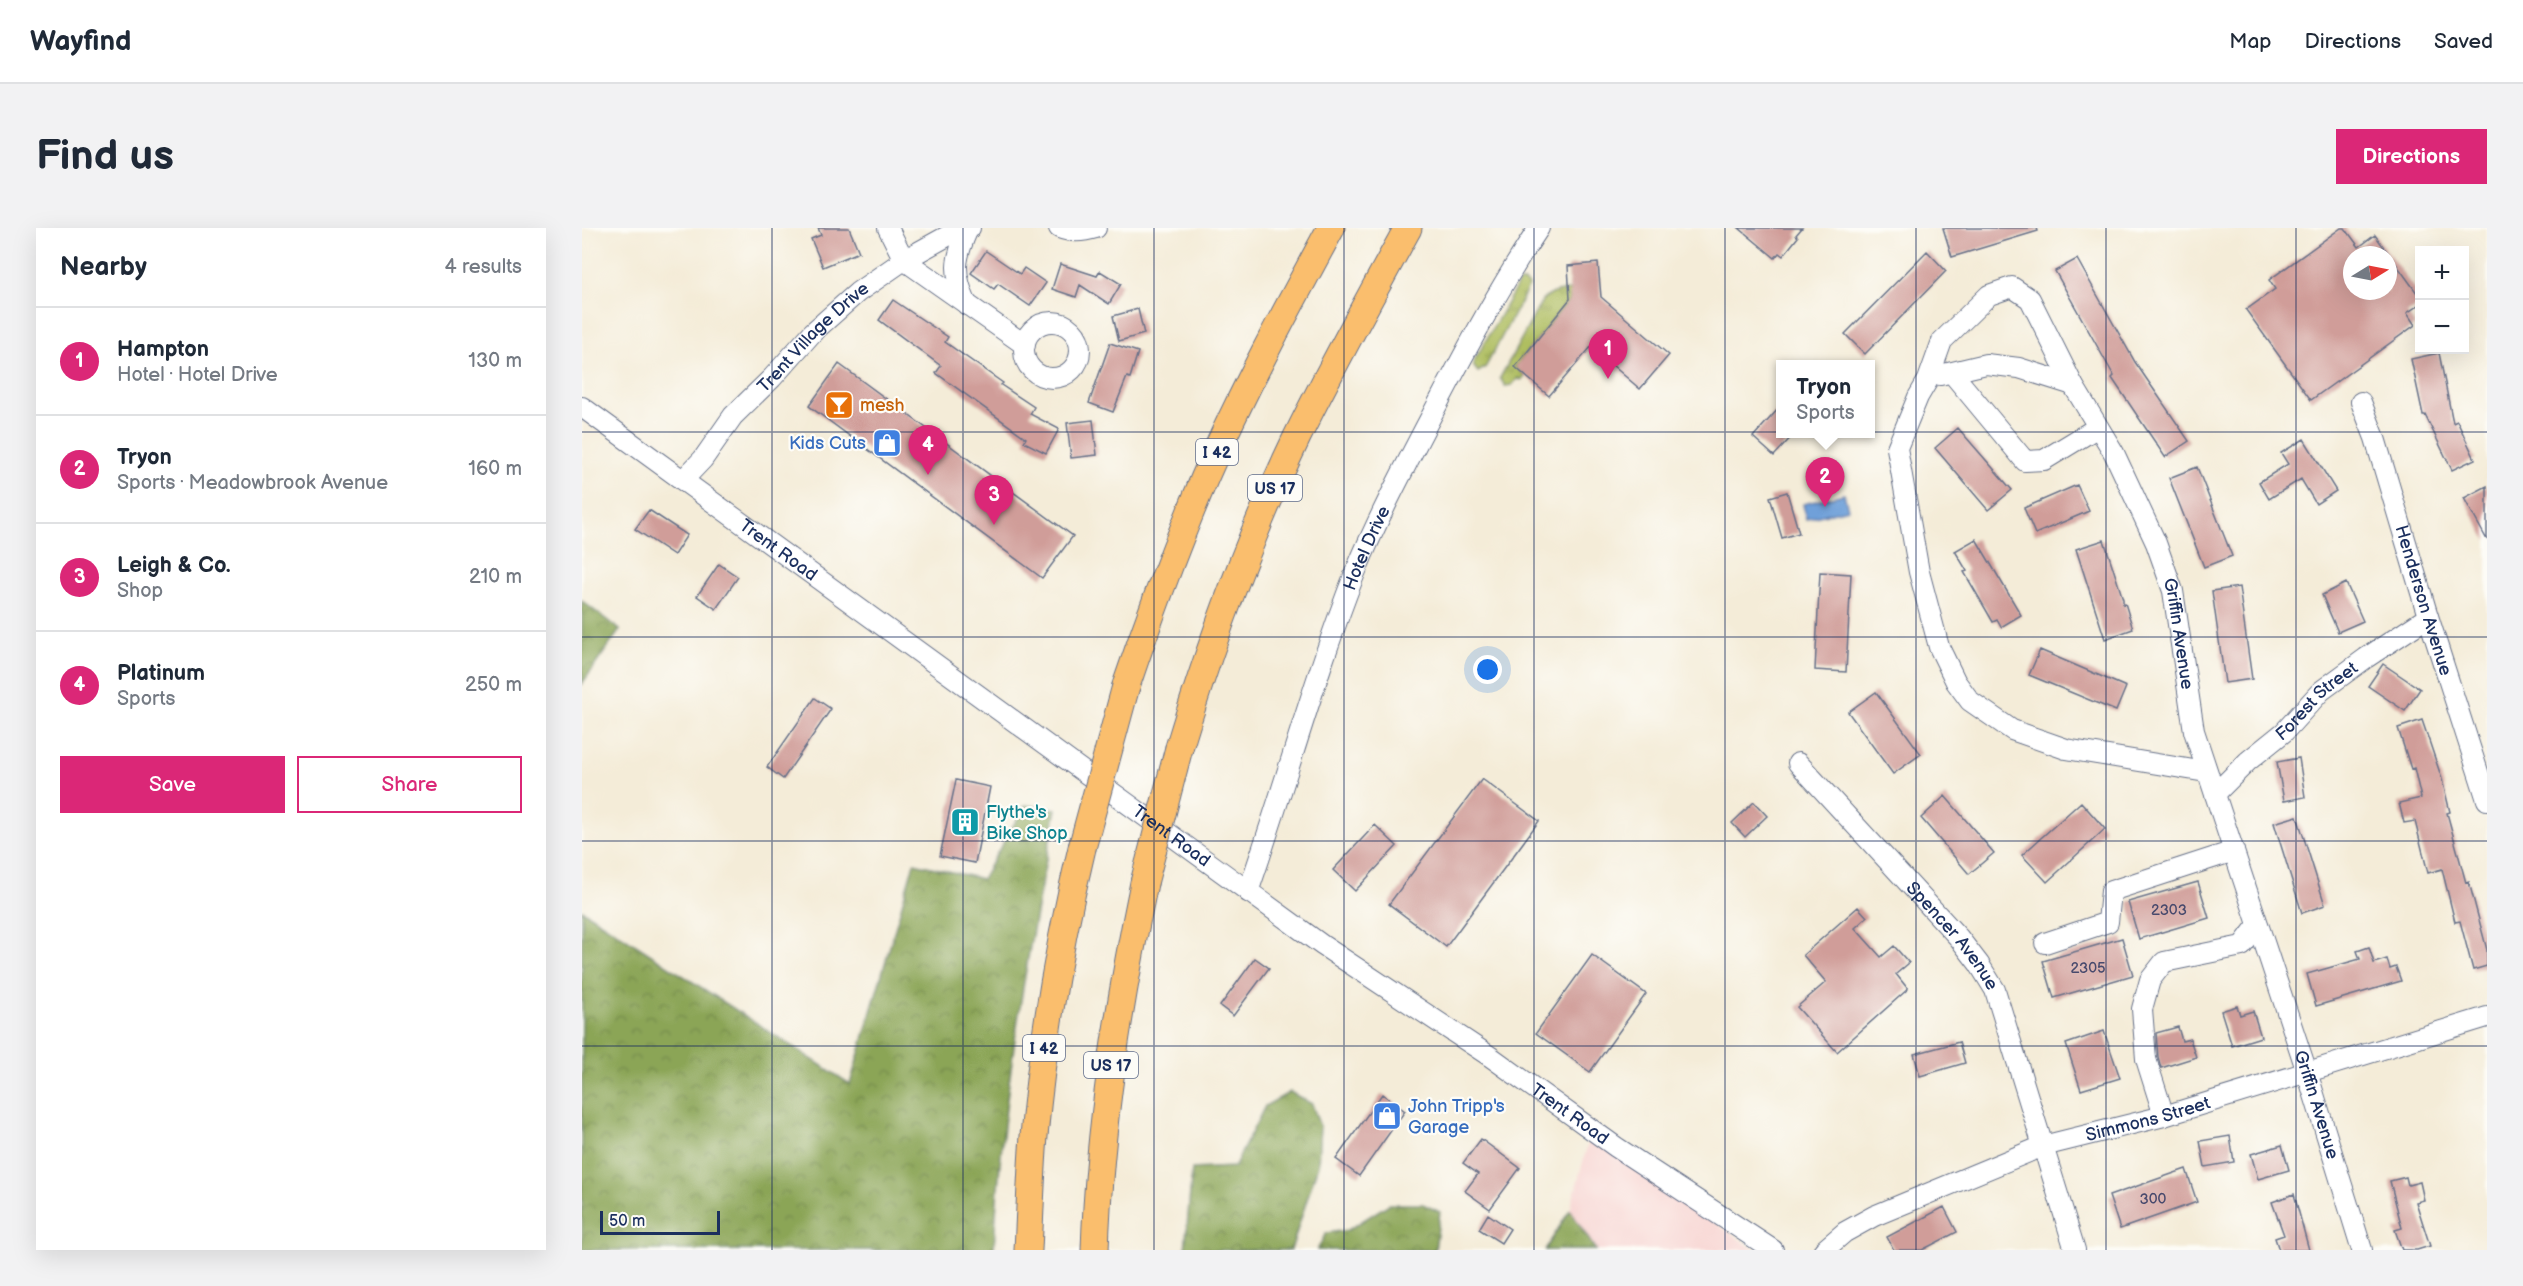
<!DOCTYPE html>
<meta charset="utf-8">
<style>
:root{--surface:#fff;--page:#f2f2f3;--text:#1f2937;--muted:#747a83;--line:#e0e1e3;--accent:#db2777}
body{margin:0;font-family:"Balsamiq Sans",sans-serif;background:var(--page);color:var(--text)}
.controls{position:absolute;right:18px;top:18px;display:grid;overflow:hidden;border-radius:0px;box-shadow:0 6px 24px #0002}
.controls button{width:54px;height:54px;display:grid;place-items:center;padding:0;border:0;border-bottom:2px solid var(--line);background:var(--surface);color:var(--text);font:30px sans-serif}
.compass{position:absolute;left:1761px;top:18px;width:54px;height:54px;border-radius:50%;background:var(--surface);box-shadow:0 6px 24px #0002;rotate:80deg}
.scale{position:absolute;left:18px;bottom:15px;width:120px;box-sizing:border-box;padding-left:6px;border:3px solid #1b2f5e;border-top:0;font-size:16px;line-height:21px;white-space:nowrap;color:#1b2f5e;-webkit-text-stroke:4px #fdfcf7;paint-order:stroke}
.you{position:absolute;left:906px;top:442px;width:21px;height:21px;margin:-15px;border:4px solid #fff;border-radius:50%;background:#1a73e8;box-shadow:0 0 0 9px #1a73e833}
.badge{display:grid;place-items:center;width:39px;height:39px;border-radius:50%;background:var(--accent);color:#fff;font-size:20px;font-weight:700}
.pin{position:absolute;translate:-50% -50px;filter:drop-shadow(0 2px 3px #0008)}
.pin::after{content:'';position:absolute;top:32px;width:21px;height:18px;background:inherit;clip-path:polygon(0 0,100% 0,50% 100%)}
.popup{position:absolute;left:1194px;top:132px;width:99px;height:78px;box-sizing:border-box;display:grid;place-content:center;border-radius:0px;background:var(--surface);filter:drop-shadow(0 2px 4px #0005);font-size:20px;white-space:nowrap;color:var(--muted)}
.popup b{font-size:22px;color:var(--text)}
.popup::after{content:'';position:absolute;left:50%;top:100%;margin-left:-12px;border:12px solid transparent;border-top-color:var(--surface)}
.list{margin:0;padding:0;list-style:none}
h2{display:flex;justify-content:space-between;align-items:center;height:78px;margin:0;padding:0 24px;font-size:26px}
h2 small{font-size:20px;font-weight:400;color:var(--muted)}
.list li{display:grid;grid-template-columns:39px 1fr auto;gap:18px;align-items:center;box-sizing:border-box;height:108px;padding:0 24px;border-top:2px solid var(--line)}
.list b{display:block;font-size:22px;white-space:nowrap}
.list p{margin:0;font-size:20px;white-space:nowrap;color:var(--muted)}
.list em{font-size:20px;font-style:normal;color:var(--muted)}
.actions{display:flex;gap:12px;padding:18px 24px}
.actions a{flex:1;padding:14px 0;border:2px solid var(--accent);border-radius:0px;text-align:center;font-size:21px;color:var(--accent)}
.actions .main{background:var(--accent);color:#fff}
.map{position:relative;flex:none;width:1905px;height:1022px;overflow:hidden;border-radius:0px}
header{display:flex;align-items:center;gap:36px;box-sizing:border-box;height:84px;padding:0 30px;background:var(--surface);border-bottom:2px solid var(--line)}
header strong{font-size:28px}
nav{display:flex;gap:33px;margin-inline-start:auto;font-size:21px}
.intro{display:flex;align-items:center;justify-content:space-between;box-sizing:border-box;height:144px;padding:0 36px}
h1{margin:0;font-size:42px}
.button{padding:15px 27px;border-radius:0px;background:var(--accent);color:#fff;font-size:21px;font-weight:700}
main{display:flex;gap:36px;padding:0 36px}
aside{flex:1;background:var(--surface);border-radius:0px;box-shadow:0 6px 24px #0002}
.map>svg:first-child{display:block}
.built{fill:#f7d0ce}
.grass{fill:url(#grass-tufts);stroke:#65765f;stroke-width:1.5}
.forest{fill:url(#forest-crowns);stroke:#536a5a;stroke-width:1.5}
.water{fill:#6fa0d9;stroke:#45689c;stroke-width:1.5}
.building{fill:#d09d99;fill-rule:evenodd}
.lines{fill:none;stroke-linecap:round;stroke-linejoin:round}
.minor-casing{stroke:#677189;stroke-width:22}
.highway-casing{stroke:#677189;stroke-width:29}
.minor{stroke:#fff;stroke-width:20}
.highway{stroke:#fabe6d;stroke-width:27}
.highway-bridge-casing{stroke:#677189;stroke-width:29;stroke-linecap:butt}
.highway-bridge{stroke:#fabe6d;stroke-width:27}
.grid{fill:none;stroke:#1b2f5e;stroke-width:1.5;stroke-opacity:0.55}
.labels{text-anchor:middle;stroke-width:4.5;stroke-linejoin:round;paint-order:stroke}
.number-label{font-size:15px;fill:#484a6d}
.shield{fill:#fdfcf7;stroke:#5f6c8c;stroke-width:1.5}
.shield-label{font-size:16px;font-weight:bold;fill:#1b2f5e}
.street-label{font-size:18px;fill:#1b2f5e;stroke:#fdfcf7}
.food-label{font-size:18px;fill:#c56008;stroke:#fdfcf7;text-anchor:start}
.shop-label{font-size:18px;fill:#366cbe;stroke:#fdfcf7;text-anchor:end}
.culture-label{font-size:18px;fill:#0d838f;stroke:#fdfcf7;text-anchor:start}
</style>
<header>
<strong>Wayfind</strong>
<nav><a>Map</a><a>Directions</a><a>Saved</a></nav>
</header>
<div class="intro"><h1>Find us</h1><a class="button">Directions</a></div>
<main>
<aside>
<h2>Nearby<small>4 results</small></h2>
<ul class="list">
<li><span class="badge">1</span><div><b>Hampton</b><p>Hotel · Hotel Drive</p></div><em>130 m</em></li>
<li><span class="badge">2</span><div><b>Tryon</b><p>Sports · Meadowbrook Avenue</p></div><em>160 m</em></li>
<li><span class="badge">3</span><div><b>Leigh &amp; Co.</b><p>Shop</p></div><em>210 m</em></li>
<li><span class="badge">4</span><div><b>Platinum</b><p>Sports</p></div><em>250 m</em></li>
</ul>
<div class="actions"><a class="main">Save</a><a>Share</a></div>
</aside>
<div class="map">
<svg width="1905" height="1022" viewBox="0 0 1905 1022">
<defs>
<pattern id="grass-tufts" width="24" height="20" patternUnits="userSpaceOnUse" patternTransform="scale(1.5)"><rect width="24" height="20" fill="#afbe60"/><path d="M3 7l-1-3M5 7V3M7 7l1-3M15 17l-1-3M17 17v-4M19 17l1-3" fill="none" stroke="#8e9b52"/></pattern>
<pattern id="forest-crowns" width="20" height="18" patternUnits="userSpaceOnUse" patternTransform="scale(1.5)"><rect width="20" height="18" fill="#8ba556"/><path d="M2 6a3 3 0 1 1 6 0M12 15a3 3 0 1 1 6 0" fill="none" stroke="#71874a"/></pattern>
</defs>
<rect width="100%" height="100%" fill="#fdfcf7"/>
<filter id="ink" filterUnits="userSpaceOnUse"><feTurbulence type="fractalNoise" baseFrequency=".0167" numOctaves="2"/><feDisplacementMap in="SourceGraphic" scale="12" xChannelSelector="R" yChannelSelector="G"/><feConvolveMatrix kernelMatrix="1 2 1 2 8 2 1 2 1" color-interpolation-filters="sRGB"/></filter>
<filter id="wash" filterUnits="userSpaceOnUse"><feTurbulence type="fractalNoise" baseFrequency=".008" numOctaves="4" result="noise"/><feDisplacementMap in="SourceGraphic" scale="24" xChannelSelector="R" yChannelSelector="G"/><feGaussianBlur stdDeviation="1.35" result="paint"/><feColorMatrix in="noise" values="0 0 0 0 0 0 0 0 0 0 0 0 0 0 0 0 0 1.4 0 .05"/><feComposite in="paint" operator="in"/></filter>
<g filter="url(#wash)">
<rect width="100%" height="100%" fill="#f4ecd8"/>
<path class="built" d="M1008,908L1173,1022H1015L988,982Z"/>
<path class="grass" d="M937,54H942L947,58L903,140L896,144L892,139L891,135Z
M988,62V71L933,139L943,148L939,152L936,150L930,157L923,158L918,150L961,71L974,64Z"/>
<path class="forest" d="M0,373L38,402L0,456Z
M443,577L474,581C445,726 419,873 412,1022H0V682L268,856L332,635L400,651Z
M708,864L730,876L738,899L736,937L709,1022H603L610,941L652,939L683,878Z
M807,976H841L858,984L853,1022H735L744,1005L766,1002Z
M988,982L1013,1021L1015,1022H963Z"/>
<path class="water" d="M1262,266L1266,281L1224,291L1221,276Z"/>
<g id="blocks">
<path class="building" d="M236,0H267L277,24L241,39L229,11L239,7Z
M1157,0H1220L1214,7L1216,9L1201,28L1197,25L1193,30Z
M1361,0H1455L1456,3L1370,29Z
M1759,0H1763L1777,19L1793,7L1838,69V76L1825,85L1833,97L1729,172L1664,82L1693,61L1687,52ZM1770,27H1806V63H1770Z
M404,23L438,46L442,40L464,55L448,78L416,56L412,61L389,45Z
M1345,23L1364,43L1283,126L1263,106Z
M1495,31L1553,134L1607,213L1583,229L1530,150L1532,148L1473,43Z
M1016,35L1019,69L1087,127L1058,161L1009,119L967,168L933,139L988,71L986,38Z
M478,36L515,48L518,43L539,56L527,76L498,57L494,69L470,61Z
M311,72L366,109L363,114L421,155L419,157L452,179L448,186L477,201L464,225L442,214L444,210L354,145L359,138L297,92Z
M556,81L562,106L537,113L531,88Z
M528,115L556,124L548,150L545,149L531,184L507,175Z
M1857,125L1871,195L1875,193L1893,231L1870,242L1843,187H1841L1829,131Z
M257,136L491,308L460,350L227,178Z
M1198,179V206H1212L1192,228L1171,209Z
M511,192L515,227L489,230L485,195Z
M1376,200L1430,262L1406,282L1353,220Z
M1722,211L1754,263L1734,276L1719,251L1687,271L1677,254L1706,236L1699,225Z
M1615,239L1650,328L1622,339L1587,250Z
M1495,257L1507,283L1453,306L1442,280Z
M1905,258V312L1882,270Z
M1205,264L1217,305L1200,310L1188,269Z
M67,282L105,307L92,327L53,301Z
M1394,311L1439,387L1419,399L1415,392L1411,394L1382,344L1385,343L1373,323Z
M1522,312L1541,371V376L1543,375L1551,401L1523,411L1494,321Z
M137,336L156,349L134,381L115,368Z
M1238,344L1269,346L1264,444L1233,442Z
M1764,355L1781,393L1756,404L1740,367Z
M1657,359L1670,451L1643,455L1630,363Z
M1458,422L1544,459L1534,483L1447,447Z
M1801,436L1838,461L1823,483L1786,458Z
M1294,464L1339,526L1311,546L1266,484Z
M233,470L249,481L201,551L185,539Z
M1840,492L1860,551L1868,584L1865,585L1884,655L1887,654L1905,722V738L1891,742L1878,693L1873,694L1860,641L1846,645L1833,593L1822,595L1817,575L1839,570L1832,540L1829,541L1816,500Z
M1717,530L1723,569L1702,573L1695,534Z
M900,551L957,593L864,719L807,676Z
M374,552L408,559L393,635L358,628Z
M1363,568L1412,625L1387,646L1339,590Z
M1172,574L1185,588L1163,609L1150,595Z
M1499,574L1523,601L1465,654L1440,627Z
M1715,588L1743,677L1720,685L1692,595Z
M793,597L815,618L773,663L751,642Z
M1616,654L1627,690L1557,711L1546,674Z
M1276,679L1285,689L1273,700L1299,729L1312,718L1327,735L1314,746L1326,761L1255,824L1215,779L1244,754L1221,727Z
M1540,710L1551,747L1472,770L1461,733Z
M1787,719L1792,735L1805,731L1808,741L1814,739L1819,753L1734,778L1725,746L1778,731L1775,723Z
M1010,727L1064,766L1008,844L954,805Z
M673,730L687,740L651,788L638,778Z
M1655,778L1658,787L1671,783L1679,809L1650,818L1639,783Z
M1596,799L1600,813L1608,811L1614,829L1579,840L1576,829L1574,805Z
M1522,803L1538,850L1499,862L1484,816Z
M1377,814L1383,835L1338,848L1332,826Z
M800,866L823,883L777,948L754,931Z
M1648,908L1652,934L1623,939L1618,913Z
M899,911L938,940L908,981L883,963L896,946L881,935Z
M1700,917L1707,942L1676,951L1669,926Z
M1604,941L1615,974L1538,1001L1527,968Z
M1824,949L1826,957L1838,954L1842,972L1834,974L1848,1018L1835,1022H1820L1813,1002L1820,1000L1808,953Z
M1712,966L1727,1022H1697L1693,1010L1702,1007L1690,974Z
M1362,979L1375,1004L1340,1022H1312L1305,1009Z
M906,986L928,1001L919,1015L897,1001Z"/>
</g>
</g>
<g filter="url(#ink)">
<use href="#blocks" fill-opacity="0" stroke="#677189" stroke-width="1.5"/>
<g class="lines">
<g class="minor-casing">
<g id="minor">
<path d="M306,0L322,32L443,117"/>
<path d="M477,0C490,5 501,4 514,0"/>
<path d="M385,77C371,45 372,32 386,1"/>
<circle cx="470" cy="122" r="28"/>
<path d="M1370,145L1443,233L1462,232L1516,199"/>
<path d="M1358,147L1404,136L1437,140L1491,157"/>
<path id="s1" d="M1779,174L1793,210L1845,385L1905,572"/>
<path id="s2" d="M0,179L740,717L909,829L1034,919L1191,1022"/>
<path id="s3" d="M101,252L121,231L151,188L190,150L231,104L276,64L322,32L369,6L388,0"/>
<path id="s4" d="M1216,535L1377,710L1397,736L1413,762L1493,1022"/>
<path id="s5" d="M1624,544L1484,521L1430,502L1388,473L1374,454L1357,419L1337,344L1315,220L1336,169L1346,152L1360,113L1407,67L1430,59L1448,71L1491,157L1532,225L1574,315L1591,363L1612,503L1725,844L1780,1022"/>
<path id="s6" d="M1633,566L1666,533L1702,504L1739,463L1784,430L1846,389"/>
<path id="s7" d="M666,664C703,558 732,449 773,345C796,289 825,235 853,181C885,120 918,58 957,0"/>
<path d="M1463,715L1526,694L1529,663L1652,623"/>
<path d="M1582,888L1564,831L1560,781L1568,752L1582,734L1660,718L1676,697"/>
<path id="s8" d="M1242,1022L1263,1004L1292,988L1461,918L1582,888L1905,789"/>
</g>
</g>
<g class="highway-casing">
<path id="highway" d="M544,458C568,387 594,317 623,249C660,164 705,81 749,0
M597,520C629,414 667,309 715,209C750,138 788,69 826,0
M446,1022C448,984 449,946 452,908C461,811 477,715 500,620
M513,1022C517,898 537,776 562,655"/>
</g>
<use href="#minor" class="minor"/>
<use href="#highway" class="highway"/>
<g class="highway-bridge-casing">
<path id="highway-bridge" d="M500,620L544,458
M562,655L597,520"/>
</g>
<use href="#highway-bridge" class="highway-bridge"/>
</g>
</g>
<path class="grid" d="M190,0V1022M381,0V1022M572,0V1022M762,0V1022M952,0V1022M1143,0V1022M1334,0V1022M1524,0V1022M1714,0V1022M0,204H1905M0,409H1905M0,613H1905M0,818H1905"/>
<defs>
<g id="bar-square" transform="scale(1.5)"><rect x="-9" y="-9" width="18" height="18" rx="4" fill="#e8710a" stroke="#fdfcf7"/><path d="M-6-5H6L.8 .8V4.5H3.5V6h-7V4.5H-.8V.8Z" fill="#fff"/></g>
<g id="shop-square" transform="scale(1.5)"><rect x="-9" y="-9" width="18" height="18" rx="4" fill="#3f7fe0" stroke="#fdfcf7"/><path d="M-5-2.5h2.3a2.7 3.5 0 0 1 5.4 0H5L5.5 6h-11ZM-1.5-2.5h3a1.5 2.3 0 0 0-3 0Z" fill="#fff"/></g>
<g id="building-square" transform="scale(1.5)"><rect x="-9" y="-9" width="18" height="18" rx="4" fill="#0f9aa8" stroke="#fdfcf7"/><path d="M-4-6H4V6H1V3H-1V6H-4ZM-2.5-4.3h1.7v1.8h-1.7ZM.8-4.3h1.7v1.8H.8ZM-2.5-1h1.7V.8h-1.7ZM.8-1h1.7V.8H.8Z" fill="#fff"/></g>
</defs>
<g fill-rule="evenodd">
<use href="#bar-square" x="257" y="177"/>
<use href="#shop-square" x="305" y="215"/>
<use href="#building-square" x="383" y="594"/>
<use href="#shop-square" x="805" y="888"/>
</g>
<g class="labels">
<g class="number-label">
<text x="1587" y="687">2303</text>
<text x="1506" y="745">2305</text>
<text x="1571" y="976">300</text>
</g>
<g class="shield">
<rect x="614" y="211" width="42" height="26" rx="4.5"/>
<rect x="666" y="247" width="54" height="26" rx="4.5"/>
<rect x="441" y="807" width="42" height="26" rx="4.5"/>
<rect x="502" y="824" width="54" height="26" rx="4.5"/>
</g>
<g class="shield-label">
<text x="635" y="230">I 42</text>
<text x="693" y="266">US 17</text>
<text x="462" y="826">I 42</text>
<text x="529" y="843">US 17</text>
</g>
<g class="street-label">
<text dy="6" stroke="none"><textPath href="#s3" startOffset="194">Trent Village Drive</textPath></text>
<text dy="6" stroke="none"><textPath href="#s7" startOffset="364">Hotel Drive</textPath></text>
<text dy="6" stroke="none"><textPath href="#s2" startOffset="243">Trent Road</textPath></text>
<text dy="6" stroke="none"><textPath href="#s1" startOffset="208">Henderson Avenue</textPath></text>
<text dy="6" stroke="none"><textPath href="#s5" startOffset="1113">Griffin Avenue</textPath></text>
<text dy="6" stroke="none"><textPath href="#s6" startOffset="138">Forest Street</textPath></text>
<text dy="6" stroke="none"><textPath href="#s2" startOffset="729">Trent Road</textPath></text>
<text dy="6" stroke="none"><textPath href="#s4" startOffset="232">Spencer Avenue</textPath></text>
<text dy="6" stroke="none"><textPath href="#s5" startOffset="1605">Griffin Avenue</textPath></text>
<text dy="6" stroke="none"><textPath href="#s2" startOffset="1215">Trent Road</textPath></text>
<text dy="6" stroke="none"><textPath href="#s8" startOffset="352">Simmons Street</textPath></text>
</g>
<g class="food-label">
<text x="278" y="183">mesh</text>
</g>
<g class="shop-label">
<text x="284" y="221">Kids Cuts</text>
<text x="826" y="884" text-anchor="start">John Tripp's<tspan x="826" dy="21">Garage</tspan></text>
</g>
<g class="culture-label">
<text x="404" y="590">Flythe's<tspan x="404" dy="21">Bike Shop</tspan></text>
</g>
</g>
</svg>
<div class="controls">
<button>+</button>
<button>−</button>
</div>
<svg class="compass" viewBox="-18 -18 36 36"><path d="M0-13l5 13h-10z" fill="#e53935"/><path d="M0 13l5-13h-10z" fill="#747a83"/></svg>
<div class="scale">50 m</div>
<div class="you"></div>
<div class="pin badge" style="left:1026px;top:151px">1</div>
<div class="pin badge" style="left:1243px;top:279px">2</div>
<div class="popup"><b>Tryon</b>Sports</div>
<div class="pin badge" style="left:412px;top:297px">3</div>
<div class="pin badge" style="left:346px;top:247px">4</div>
</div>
</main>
